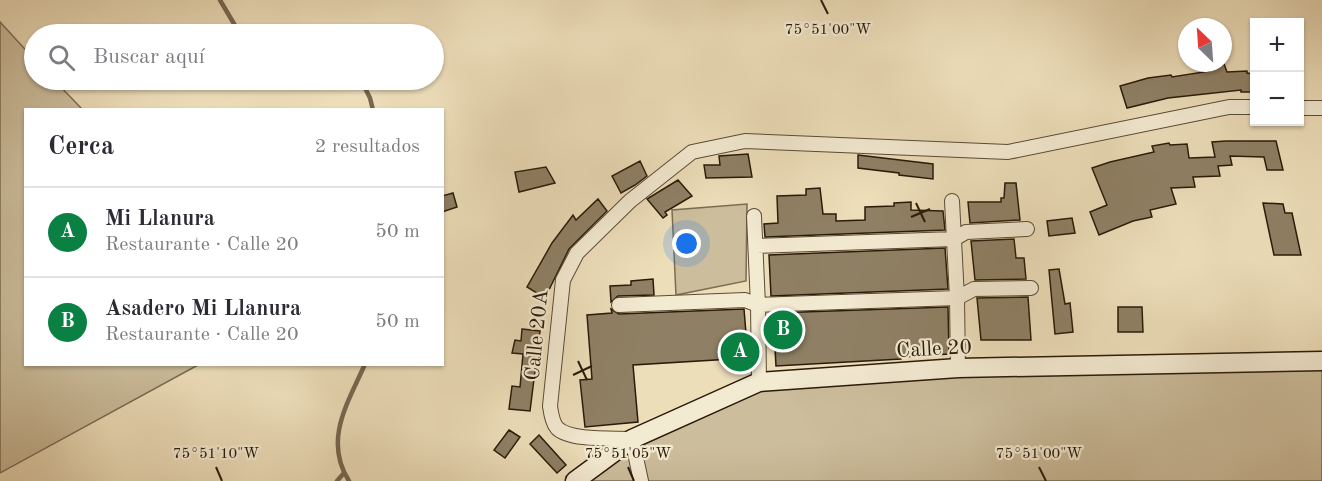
<!DOCTYPE html>
<html lang="es">
<meta charset="utf-8">
<style>
:root{--surface:#fff;--page:#f2f2f3;--text:#2b2b33;--muted:#7c7c81;--line:#e1e1e2;--accent:#0b8043}
body{margin:0;font-family:"Old Standard TT",serif;background:var(--page);color:var(--text)}
.controls{position:absolute;right:18px;top:18px;display:grid;overflow:hidden;border-radius:0px;box-shadow:0 2px 4px #0004}
.controls button{width:54px;height:54px;display:grid;place-items:center;padding:0;border:0;border-bottom:2px solid var(--line);background:var(--surface);color:var(--text);font:30px sans-serif}
.compass{position:absolute;left:1178px;top:18px;width:54px;height:54px;border-radius:50%;background:var(--surface);box-shadow:0 2px 4px #0004;rotate:335deg}
.you{position:absolute;left:687px;top:244px;width:21px;height:21px;margin:-15px;border:4px solid #fff;border-radius:50%;background:#1a73e8;box-shadow:0 0 0 9px #1a73e833}
.badge{display:grid;place-items:center;width:39px;height:39px;border-radius:50%;background:var(--accent);color:#fff;font-size:20px;font-weight:700}
.pin{position:absolute;translate:-50% -50%;border:3px solid #fff;box-shadow:0 2px 6px #0006}
.list{margin:0;padding:0;list-style:none}
h2{display:flex;justify-content:space-between;align-items:center;height:78px;margin:0;padding:0 24px;font-size:26px}
h2 small{font-size:20px;font-weight:400;color:var(--muted)}
.list li{display:grid;grid-template-columns:39px 1fr auto;gap:18px;align-items:center;box-sizing:border-box;height:90px;padding:0 24px;border-top:2px solid var(--line)}
.list b{display:block;font-size:22px;white-space:nowrap}
.list p{margin:0;font-size:20px;white-space:nowrap;color:var(--muted)}
.list em{font-size:20px;font-style:normal;color:var(--muted)}
.icon{flex:none;width:33px;height:33px;fill:none;stroke:currentColor;stroke-width:2;stroke-linecap:round;stroke-linejoin:round}
.map{position:relative;flex:none;width:1322px;height:481px;overflow:hidden}
.search{position:absolute;background:var(--surface);box-shadow:0 2px 4px #0004;left:24px;top:24px;width:420px;height:66px;display:flex;align-items:center;gap:15px;box-sizing:border-box;padding:0 21px;border-radius:33px;color:var(--muted);font-size:22px}
.panel{position:absolute;background:var(--surface);box-shadow:0 2px 4px #0004;left:24px;top:108px;width:420px;height:258px;border-radius:0px}
.map>svg:first-child{display:block}
.green{fill:#ccbd9c;stroke:#7b6c52;stroke-width:1.5}
.lines{fill:none;stroke-linecap:round;stroke-linejoin:round}
.stream{stroke:#77674f;stroke-width:4.5}
.building{fill:#8f8065;stroke:#2a1a09;stroke-width:1.5}
.minor-casing{stroke:#5b4b35;stroke-width:16}
.secondary-casing{stroke:#2a1a09;stroke-width:21}
.minor{stroke:#f3ead2;stroke-width:14}
.secondary{stroke:#f3ead2;stroke-width:18}
.ticks{fill:none;stroke:#2a1a09;stroke-width:2}
.labels{text-anchor:middle;stroke-width:4.5;stroke-linejoin:round;paint-order:stroke}
.street-label{font-size:21px;fill:#2a1a09;stroke:#f3ead2}
.ticks-label{font-size:15px;text-anchor:middle;fill:#2a1a09;stroke:#f3ead2;stroke-width:4.5;stroke-linejoin:round;paint-order:stroke}
</style>
<div class="map">
<svg width="1322" height="481" viewBox="0 0 1322 481">
<rect width="100%" height="100%" fill="#eddeba"/>
<filter id="stains"><feTurbulence type="fractalNoise" baseFrequency=".00333" numOctaves="4"/><feColorMatrix values="0 0 0 0 .2 0 0 0 0 .09 0 0 0 0 .02 0 0 0 .5 -.17"/></filter>
<radialGradient id="worn" r=".72"><stop offset=".6" stop-color="#630" stop-opacity="0"/><stop offset="1" stop-color="#630" stop-opacity=".3"/></radialGradient>
<path class="green" d="M0,22L34,59V80H54L82,109L26,110V364L198,365L0,473Z
M747,204L746,281L676,295L672,210Z
M1322,358V481H586L623,454L790,378Z"/>
<g class="lines">
<path class="stream" d="M220,0L240,34
M361,80L370,98L373,110
M337,481L344,473
M349,481C323,440 348,403 365,364"/>
</g>
<path class="building" d="M1223,61L1227,72L1247,71V73L1254,74V92H1241V90L1168,98L1127,108L1120,86L1148,78L1171,75L1172,77L1210,71L1207,65L1223,63Z
M1226,141H1276L1283,170H1267L1264,157L1230,156L1232,165L1218,166L1220,176L1193,177L1195,187L1171,188L1176,204L1150,210L1152,217L1133,221L1099,235L1090,212L1107,205L1092,168L1110,162L1154,152L1152,146L1169,143L1170,145L1187,144L1189,158L1215,157L1212,142Z
M748,154L752,177L706,178L704,165H720L719,156Z
M858,155L933,164V179L899,175V173L858,168Z
M640,161L647,176L635,185L621,193L612,176Z
M546,167L555,183L519,192L515,172Z
M678,180L692,196L665,212L667,215L663,218L647,199Z
M1005,183H1016L1020,220L970,223L968,202H1001V198H1004Z
M820,188L823,214H836V221L865,220V207L894,206V203L911,202V210L943,211L945,230L765,237L764,224L778,223L777,196L806,195V189Z
M453,193L457,207L442,212V196Z
M598,199L607,211L569,249L545,298L527,287L552,243L573,215L576,220Z
M1263,203L1283,204L1285,213H1292L1301,255H1274Z
M1072,218L1075,233L1049,236L1047,221Z
M1014,239L1016,258H1024L1026,279L975,280L971,241Z
M945,248L948,289L771,296L769,255Z
M1059,269L1065,304L1070,303L1073,332L1055,334L1049,270Z
M653,279L654,295L618,296L611,302L610,286L631,285V281Z
M1028,297L1031,340H981L977,298Z
M948,307L949,354L901,357V359L776,366L773,313Z
M1118,307H1142L1143,332H1118Z
M611,309L619,314L744,309L748,358L633,365L638,422L585,427L580,380L592,379L587,315L612,313Z
M522,329L540,331L530,411L509,409L512,386L520,387L523,354L512,353L515,340L521,341Z
M509,430L520,437L505,458L494,450Z
M539,435L566,465L557,473L530,444Z"/>
<g class="lines">
<g class="minor-casing">
<path id="minor" d="M1300,108H1322
M952,201L957,298L958,368
M754,216L758,305L759,382
M756,246L954,239L966,232L1027,229
M619,305L745,300L758,305L957,298L974,289L1031,288
M641,481L632,439C613,438 570,441 557,428C552,422 551,413 550,406L563,280L577,253L630,201L692,152L745,141L1008,152L1229,107H1254"/>
</g>
<g class="secondary-casing">
<path id="secondary" d="M575,481L632,439L759,382L958,368L1322,361"/>
</g>
<use href="#minor" class="minor"/>
<use href="#secondary" class="secondary"/>
</g>
<path class="ticks" d="M821,0L828,14M916,203L925,222M911,217L930,209M578,361L587,380M573,375L592,366M216,467L222,481M628,467L634,481M1039,467L1046,481"/>
<g class="labels">
<g class="street-label">
<text transform="translate(536 335) rotate(-84)" y="7">Calle 20A</text>
<text transform="translate(934 348) rotate(-3)" y="7">Calle 20</text>
</g>
</g>
<g class="ticks-label">
<text x="828" y="34">75°51'00"W</text>
<text x="216" y="458">75°51'10"W</text>
<text x="628" y="458">75°51'05"W</text>
<text x="1039" y="458">75°51'00"W</text>
</g>
<rect width="100%" height="100%" filter="url(#stains)"/>
<rect width="100%" height="100%" fill="url(#worn)"/>
</svg>
<div class="controls">
<button>+</button>
<button>−</button>
</div>
<svg class="compass" viewBox="-18 -18 36 36"><path d="M0-13l5 13h-10z" fill="#e53935"/><path d="M0 13l5-13h-10z" fill="#7c7c81"/></svg>
<div class="you"></div>
<div class="pin badge" style="left:740px;top:352px">A</div>
<div class="pin badge" style="left:783px;top:330px">B</div>
<div class="search"><svg class="icon" aria-label="search" viewBox="0 0 24 24"><circle cx="10" cy="10" r="6"/><path d="M15 15l6 6"/></svg>Buscar aquí</div>
<section class="panel">
<h2>Cerca<small>2 resultados</small></h2>
<ul class="list">
<li><span class="badge">A</span><div><b>Mi Llanura</b><p>Restaurante · Calle 20</p></div><em>50 m</em></li>
<li><span class="badge">B</span><div><b>Asadero Mi Llanura</b><p>Restaurante · Calle 20</p></div><em>50 m</em></li>
</ul>
</section>
</div>
